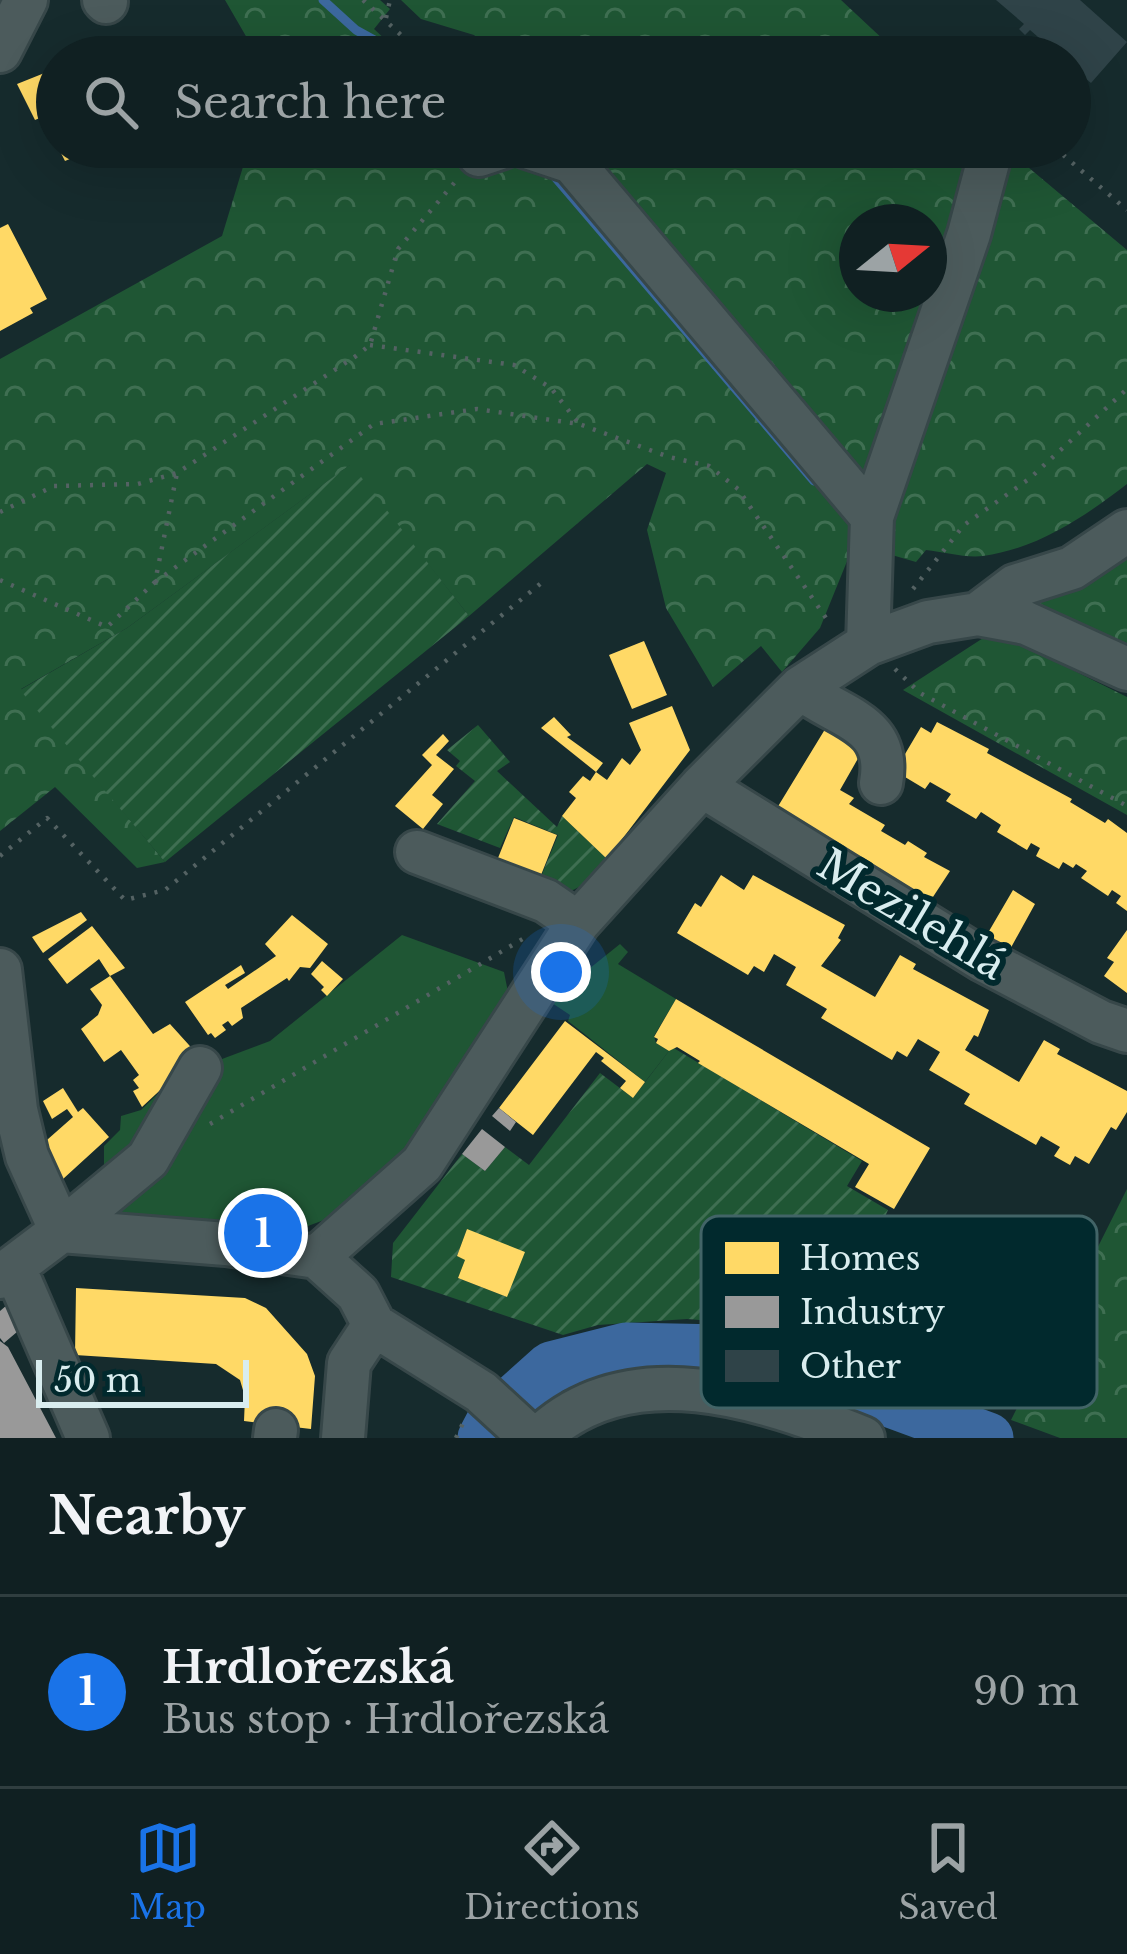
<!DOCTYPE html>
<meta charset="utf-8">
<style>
:root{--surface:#102022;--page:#1e2d2f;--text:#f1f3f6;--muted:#9ca3a5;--line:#303e40;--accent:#1a73e8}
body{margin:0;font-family:"Libre Baskerville",serif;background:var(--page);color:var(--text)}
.compass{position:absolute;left:839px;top:204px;width:108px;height:108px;border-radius:50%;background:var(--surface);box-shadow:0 12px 48px #0002;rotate:72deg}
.scale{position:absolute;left:36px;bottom:30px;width:213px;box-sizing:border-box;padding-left:12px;border:6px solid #d9edef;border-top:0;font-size:33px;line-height:42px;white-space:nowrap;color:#d9edef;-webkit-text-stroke:9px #01292d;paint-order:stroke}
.you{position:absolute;left:561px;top:972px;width:42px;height:42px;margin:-30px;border:9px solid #fff;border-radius:50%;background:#1a73e8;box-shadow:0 0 0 18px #1a73e833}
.badge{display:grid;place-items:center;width:78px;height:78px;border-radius:50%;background:var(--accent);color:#fff;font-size:39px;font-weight:700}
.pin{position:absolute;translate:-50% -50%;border:6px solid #fff;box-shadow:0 3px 12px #0006}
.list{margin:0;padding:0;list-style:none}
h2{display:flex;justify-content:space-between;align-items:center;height:156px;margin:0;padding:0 48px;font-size:51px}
h2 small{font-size:39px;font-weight:400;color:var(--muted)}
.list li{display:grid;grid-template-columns:78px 1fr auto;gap:36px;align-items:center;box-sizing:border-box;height:192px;padding:0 48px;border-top:3px solid var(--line)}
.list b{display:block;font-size:45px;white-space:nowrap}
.list p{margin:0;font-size:39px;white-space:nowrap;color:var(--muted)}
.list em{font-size:39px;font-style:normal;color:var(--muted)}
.icon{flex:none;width:66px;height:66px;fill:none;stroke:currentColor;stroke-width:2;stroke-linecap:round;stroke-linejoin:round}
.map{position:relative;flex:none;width:1127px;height:1438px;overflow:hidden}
.search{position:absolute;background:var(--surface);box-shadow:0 12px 48px #0002;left:36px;right:36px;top:36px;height:132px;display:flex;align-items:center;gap:30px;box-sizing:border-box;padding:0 42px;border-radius:66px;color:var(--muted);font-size:45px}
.sheet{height:348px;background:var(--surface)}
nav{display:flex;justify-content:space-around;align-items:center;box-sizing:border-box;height:168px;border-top:3px solid var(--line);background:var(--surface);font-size:33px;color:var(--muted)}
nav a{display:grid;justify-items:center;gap:6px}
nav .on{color:var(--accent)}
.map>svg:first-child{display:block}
.green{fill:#1f5634}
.forest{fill:url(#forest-crowns);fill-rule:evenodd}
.garden{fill:url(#garden-furrows);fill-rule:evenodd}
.homes{fill:#ffd966}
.industry{fill:#999}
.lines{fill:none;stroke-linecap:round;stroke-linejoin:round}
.stream{stroke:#3c689e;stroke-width:9}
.river{stroke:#3c689e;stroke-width:51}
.building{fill:#2f4348}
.minor-casing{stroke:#374749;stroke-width:48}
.path{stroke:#546263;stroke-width:4.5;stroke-dasharray:3 9;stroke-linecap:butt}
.minor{stroke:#4c5b5c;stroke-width:42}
.labels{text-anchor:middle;stroke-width:12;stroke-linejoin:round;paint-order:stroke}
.street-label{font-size:42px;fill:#d9edef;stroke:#01292d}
.key{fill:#01292d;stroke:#426467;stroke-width:3}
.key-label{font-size:33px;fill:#d9edef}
</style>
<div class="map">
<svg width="1127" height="1438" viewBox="0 0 1127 1438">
<defs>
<pattern id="forest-crowns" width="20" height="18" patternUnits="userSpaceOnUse" patternTransform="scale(3)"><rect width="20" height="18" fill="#1f5634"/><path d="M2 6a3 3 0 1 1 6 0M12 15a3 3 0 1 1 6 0" fill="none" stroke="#3f6f52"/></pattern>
<pattern id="garden-furrows" width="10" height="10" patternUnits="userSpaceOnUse" patternTransform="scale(3)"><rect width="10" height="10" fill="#1f5634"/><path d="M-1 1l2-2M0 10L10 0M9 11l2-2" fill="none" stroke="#3f6f52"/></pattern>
</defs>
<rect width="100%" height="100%" fill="#162b2d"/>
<path class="green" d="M402,935L504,972L508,992L499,1029L423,1136L332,1217L300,1229H239L104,1217V1146L120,1130L121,1116L141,1110L174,1078L217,1052L222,1059L270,1041Z
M620,944L628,952L618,964L676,999L654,1036L656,1043L669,1051L645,1082L568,1021L570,1015L549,1001Z"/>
<path class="forest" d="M225,0H380L390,9L374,29L404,57H258Z
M401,0H841L902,57H499L474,35L421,19Z
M249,147H1004L1127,250V484C1084,517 1039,548 983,556C965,558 944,552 926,550L916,562L854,544L820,628L782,672L761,646L713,687L666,608L647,530L666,473L647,464L469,616L350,465L127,628L21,689L165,862L137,868L55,787L0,831V359L222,236ZM857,222H929V294H857Z
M1127,549V652L1029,606Z
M994,631L1127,697V815L903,690Z
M1127,1189V1438H1060L1011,1420Z"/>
<path class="garden" d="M351,464L469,616L165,862L20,690L127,628Z
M478,725L510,762L497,771L557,827L562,816L607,859L591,881L565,894L538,884L558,835L514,817L500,848L437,824L475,781L456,766L460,761L447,750Z
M672,1047L862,1161L847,1186L888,1210L824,1348L738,1323L687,1319L598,1325L563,1335L391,1277L393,1243L462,1154L485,1171L505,1147L529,1165L600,1073L633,1098ZM467,1229L507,1297L458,1278L465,1260L457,1256Z"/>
<path class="homes" d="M110,39L119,57H75Z
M57,68V145L42,117L35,120L17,84Z
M58,147H99L65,161Z
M8,224L47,299L30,308L33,313L0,331V228Z
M644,641L667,695L632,709L609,655Z
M672,706L690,750L607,859L562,816L576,798L569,792L583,776L590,781L596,772L607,780L622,758L630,765L641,750L629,723Z
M554,717L571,735L567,737L603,763L596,772L541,728Z
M937,722L989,749L987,753L1072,799L1070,802L1105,823L1108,819L1127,833V911L1116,903L1121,896L1112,890L1108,896L1081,878L1087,871L1076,864L1073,868L1063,862L1059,869L1036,856L1040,848L1031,843L1027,850L997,832L1001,825L981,812L976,819L946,801L951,794L930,782L925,789L895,771L921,727L931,733Z
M827,726L864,748L840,790L854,798L849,804L885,825L881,831L905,845L908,841L927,853L924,857L950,871L929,903L777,808Z
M443,734L449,741L436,755L454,769L432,795L443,804L423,829L395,806L432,765L422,755Z
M514,818L557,835L537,885L494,868Z
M721,875L744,890L753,875L845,925L838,938L841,940L821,966L875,997L900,955L916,964L913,969L989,1010L978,1037L974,1035L965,1050L1019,1082L1044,1040L1060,1049L1057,1054L1127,1091V1112L1116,1130L1111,1127L1089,1164L1075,1156L1070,1165L1054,1156L1060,1147L1041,1136L1036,1145L964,1104L970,1094L929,1070L940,1052L918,1039L907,1057L897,1051L892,1060L821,1018L827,1009L786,985L796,967L774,954L764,972L754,966L748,975L677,933L695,903L701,907Z
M1013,890L1035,904L1008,953L985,938Z
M81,912L87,920L43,953L32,937Z
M292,915L328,944L310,968L300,967L289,981L287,978L241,1008L243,1018L232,1026L228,1021L222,1025L226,1030L215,1038L211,1033L208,1035L185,1002L241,965L245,973L225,985L228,989L276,956L265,944Z
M92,926L125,968L110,976L99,959L67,984L48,959Z
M1127,930V993L1104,976L1114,962L1107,958Z
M322,961L343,979L327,996L321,990L324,987L311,974Z
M110,976L153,1034L170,1024L198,1055L142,1107L133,1091L139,1088L133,1080L139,1075L121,1050L104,1062L81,1029L98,1015L102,1005L90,989Z
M676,999L930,1148L894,1209L855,1187L869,1164L698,1063L700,1061L677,1047L669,1051L656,1043L658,1039L654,1037Z
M565,1021L645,1082L633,1098L620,1088L626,1081L601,1061L604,1058L596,1052L533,1135L499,1108Z
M63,1088L78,1112L83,1108L109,1137L63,1179L39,1147L73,1117L67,1109L52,1119L43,1101Z
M467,1229L525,1252L507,1297L458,1278L465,1260L457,1256Z
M76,1288L245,1298L266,1308L307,1354L315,1376L311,1429L244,1421L245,1397L240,1380L216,1364L75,1355Z"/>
<path class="industry" d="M499,1108L516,1122L510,1131L492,1116Z
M482,1129L505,1147L485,1171L462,1154Z
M7,1305L24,1326L4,1343L0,1338V1311Z
M0,1341L8,1347L56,1438H0Z"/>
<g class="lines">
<path class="stream" d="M323,0L356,30L405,57
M549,170L814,481"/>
<path class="river" d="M483,1438L493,1419L551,1367L626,1348L722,1350L836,1382L988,1438"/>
</g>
<path class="building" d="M996,0H1080L1127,42L1091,83L1070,65V57H1061L1030,30L1025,35L1019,29L1024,24Z"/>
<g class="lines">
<g class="minor-casing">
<path id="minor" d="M104,0L106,2
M0,51L26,0
M527,147L572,162L872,517L868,644
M479,155L503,147
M872,517L969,234L992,147
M978,614L1026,623L1127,669
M800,688C840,719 892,722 881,783
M702,786L983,960L1101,1022L1127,1031
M417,852L546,901L578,923
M0,970L16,1110L27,1156L61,1231L148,1159L200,1068
M317,1257L422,1164L578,923L702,786L800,688L868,644L928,622L978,614L1015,586L1072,568L1127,531
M14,1267L88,1438
M0,1277L61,1231L226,1244L317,1257L358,1294L374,1325
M374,1325L481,1392L531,1438
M275,1438L276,1430
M343,1438L349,1363L374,1325
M539,1438C629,1351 763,1398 863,1438"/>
</g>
<path class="path" d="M363,0L401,35L448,57
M386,18L390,0
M1054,147L1127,210
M370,345L514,365L551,388L579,424
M0,512L54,486L138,484L177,473L356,356L370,345L398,249L455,182
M0,580L107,627L155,582L177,473
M155,582L374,424L477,409L579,424L669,457L709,466L738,489L830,624
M913,589L964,525L1029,479L1127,389
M895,669L920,693L1127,806
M0,856L47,818L125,900L165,890L545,580
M210,1124L526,937
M456,1438L463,1423"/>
<use href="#minor" class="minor"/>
</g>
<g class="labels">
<g class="street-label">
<text transform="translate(912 914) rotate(31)" y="15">Mezilehlá</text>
</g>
</g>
<rect x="701" y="1216" width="396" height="192" rx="18" class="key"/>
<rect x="725" y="1242" width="54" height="32" fill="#ffd966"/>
<rect x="725" y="1296" width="54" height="32" fill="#999"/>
<rect x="725" y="1350" width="54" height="32" fill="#2f4348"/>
<g class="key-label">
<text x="800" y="1270">Homes</text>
<text x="800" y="1324">Industry</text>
<text x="800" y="1378">Other</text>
</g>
</svg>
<svg class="compass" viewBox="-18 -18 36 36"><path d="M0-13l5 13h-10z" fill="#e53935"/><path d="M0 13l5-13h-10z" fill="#9ca3a5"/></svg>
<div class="scale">50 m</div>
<div class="you"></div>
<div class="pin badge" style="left:263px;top:1233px">1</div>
<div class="search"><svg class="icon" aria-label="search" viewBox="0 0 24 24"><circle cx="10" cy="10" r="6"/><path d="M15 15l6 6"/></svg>Search here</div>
</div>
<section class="sheet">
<h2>Nearby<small></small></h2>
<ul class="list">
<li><span class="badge">1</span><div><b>Hrdlořezská</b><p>Bus stop · Hrdlořezská</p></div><em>90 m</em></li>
</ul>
</section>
<nav>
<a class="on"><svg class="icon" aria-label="map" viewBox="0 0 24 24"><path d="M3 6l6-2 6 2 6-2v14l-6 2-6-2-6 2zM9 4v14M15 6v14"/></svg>Map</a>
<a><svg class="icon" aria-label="directions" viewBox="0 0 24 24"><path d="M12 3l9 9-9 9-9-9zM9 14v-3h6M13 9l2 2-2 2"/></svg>Directions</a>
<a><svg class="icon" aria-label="saved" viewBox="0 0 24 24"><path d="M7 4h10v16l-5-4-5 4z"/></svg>Saved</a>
</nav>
